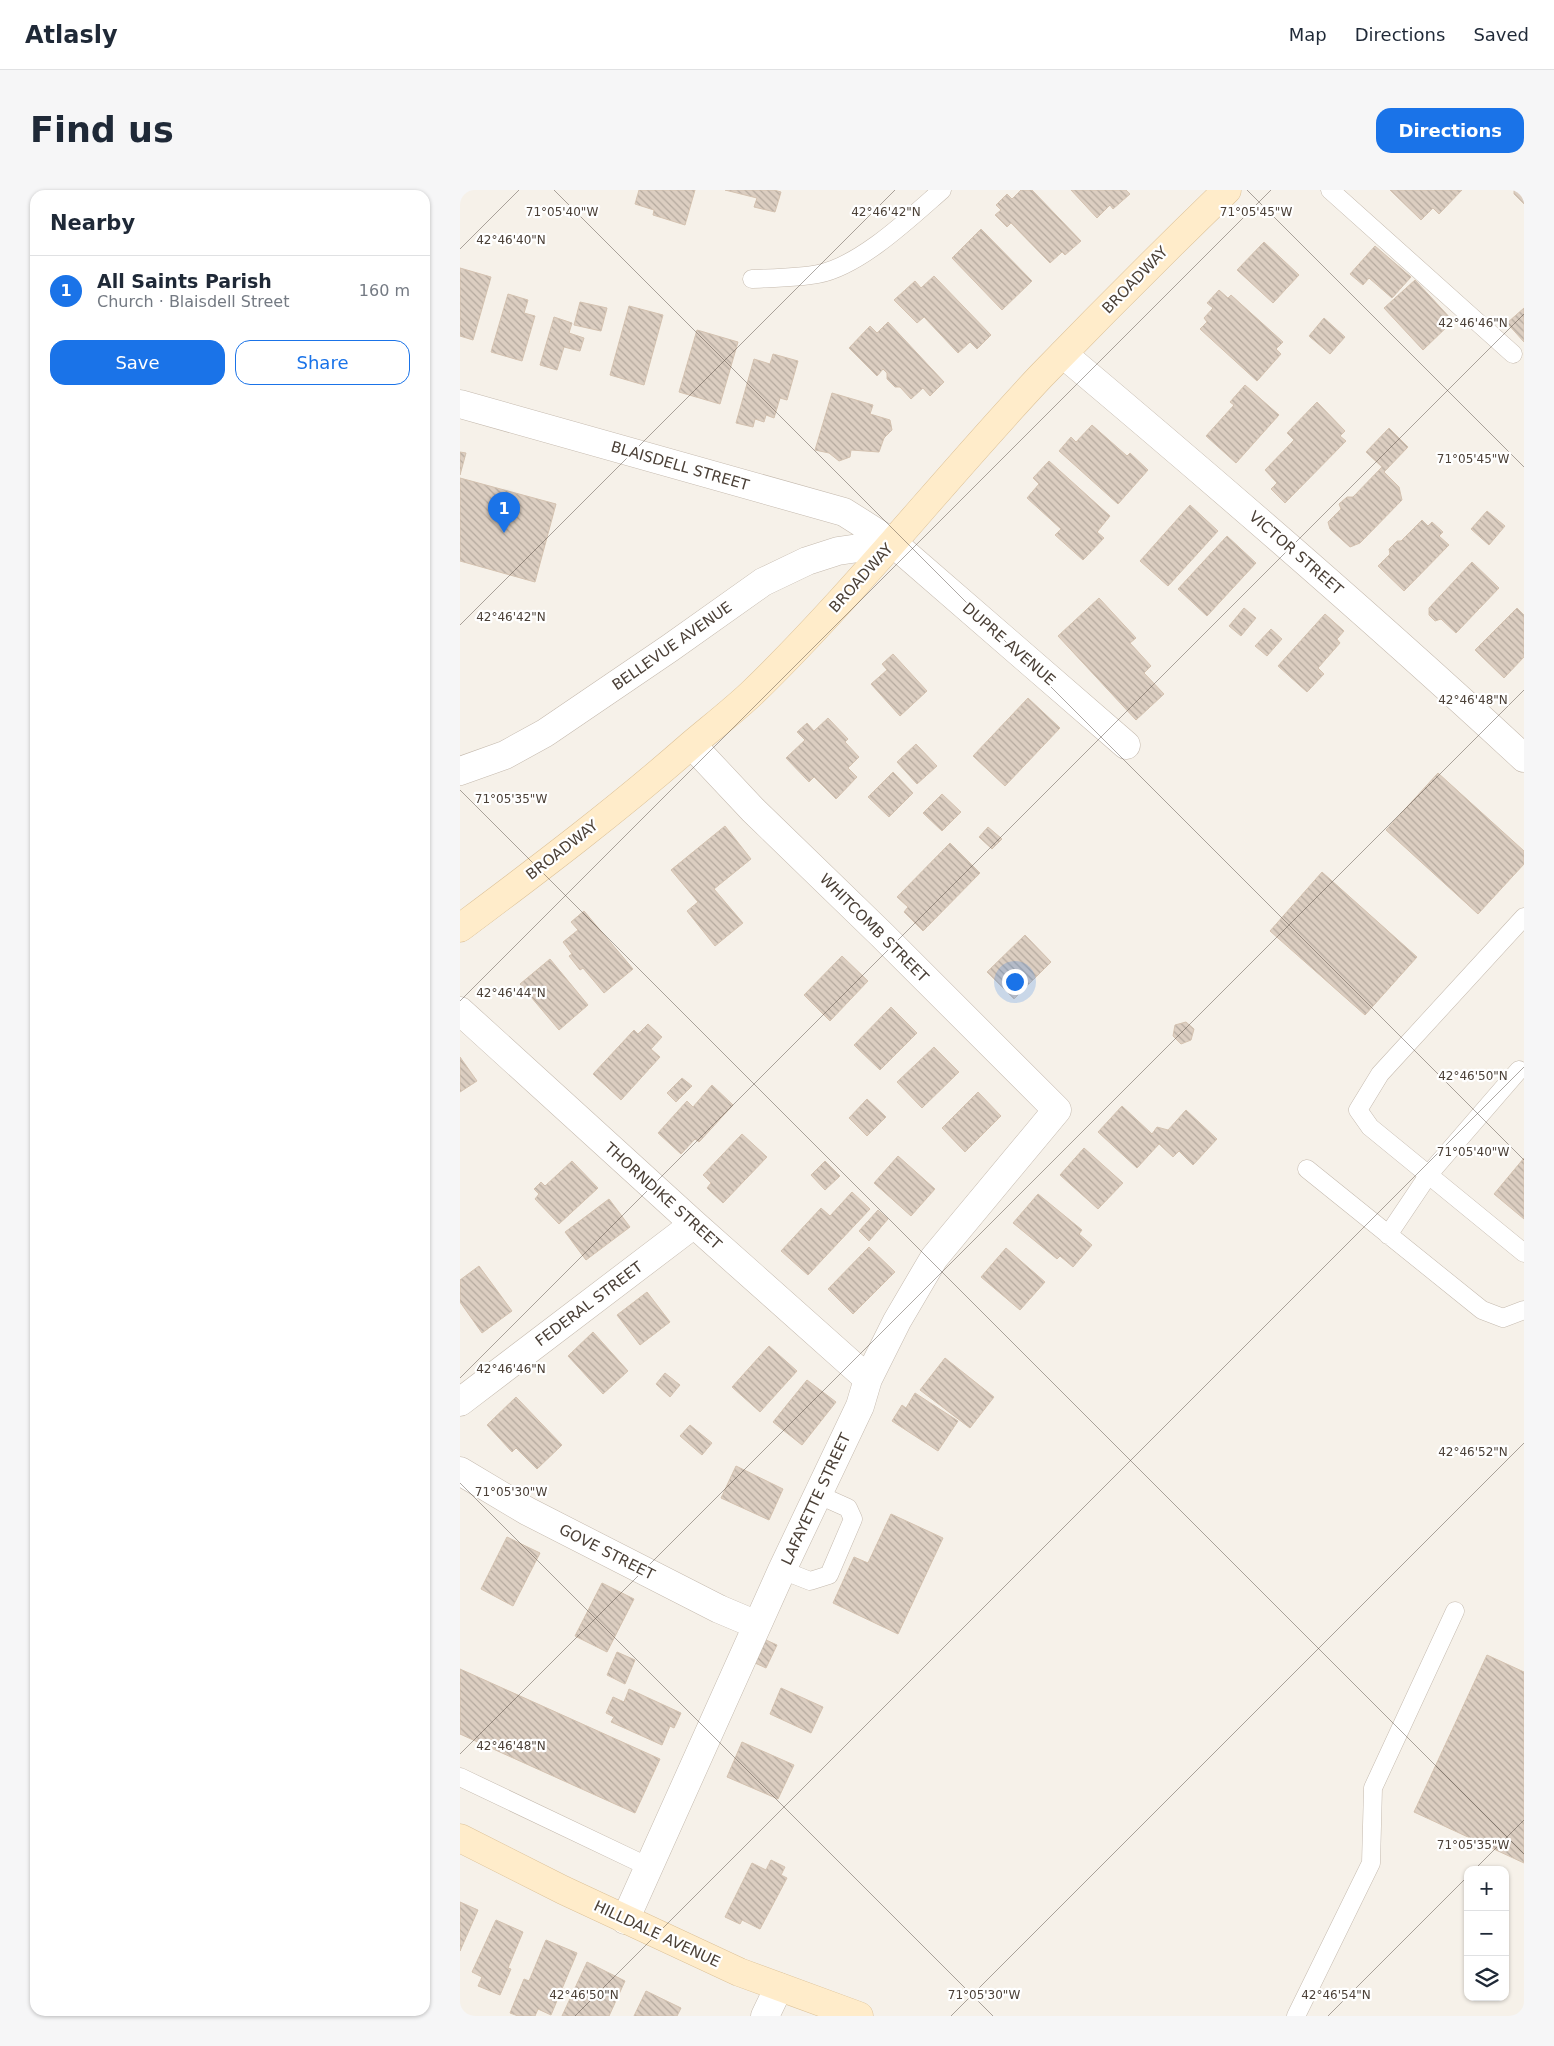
<!DOCTYPE html>
<meta charset="utf-8">
<style>
:root{--surface:#fff;--page:#f6f6f7;--text:#1f2937;--muted:#747a83;--line:#e0e1e3;--accent:#1a73e8}
body{margin:0;font-family:"DejaVu Sans",sans-serif;background:var(--page);color:var(--text)}
.controls{position:absolute;right:15px;bottom:15px;display:grid;overflow:hidden;border-radius:10px;box-shadow:0 1px 4px #0004}
.controls button{width:45px;height:45px;display:grid;place-items:center;padding:0;border:0;border-bottom:1px solid var(--line);background:var(--surface);color:var(--text);font:25px sans-serif}
.you{position:absolute;left:554px;top:791px;width:18px;height:18px;margin:-12px;border:4px solid #fff;border-radius:50%;background:#1a73e8;box-shadow:0 0 0 8px #1a73e833}
.badge{display:grid;place-items:center;width:32px;height:32px;border-radius:50%;background:var(--accent);color:#fff;font-size:16px;font-weight:700}
.pin{position:absolute;translate:-50% -41px;filter:drop-shadow(0 1px 2px #0008)}
.pin::after{content:'';position:absolute;top:26px;width:18px;height:15px;background:inherit;clip-path:polygon(0 0,100% 0,50% 100%)}
.list{margin:0;padding:0;list-style:none}
h2{display:flex;justify-content:space-between;align-items:center;height:65px;margin:0;padding:0 20px;font-size:21px}
h2 small{font-size:16px;font-weight:400;color:var(--muted)}
.list li{display:grid;grid-template-columns:32px 1fr auto;gap:15px;align-items:center;box-sizing:border-box;height:70px;padding:0 20px;border-top:1px solid var(--line)}
.list b{display:block;font-size:19px;white-space:nowrap}
.list p{margin:0;font-size:16px;white-space:nowrap;color:var(--muted)}
.list em{font-size:16px;font-style:normal;color:var(--muted)}
.actions{display:flex;gap:10px;padding:15px 20px}
.actions a{flex:1;padding:11px 0;border:1px solid var(--accent);border-radius:15px;text-align:center;font-size:18px;color:var(--accent)}
.actions .main{background:var(--accent);color:#fff}
.icon{flex:none;width:28px;height:28px;fill:none;stroke:currentColor;stroke-width:2;stroke-linecap:round;stroke-linejoin:round}
.map{position:relative;flex:none;width:1064px;height:1826px;overflow:hidden;border-radius:15px}
header{display:flex;align-items:center;gap:30px;box-sizing:border-box;height:70px;padding:0 25px;background:var(--surface);border-bottom:1px solid var(--line)}
header strong{font-size:24px}
nav{display:flex;gap:28px;margin-inline-start:auto;font-size:18px}
.intro{display:flex;align-items:center;justify-content:space-between;box-sizing:border-box;height:120px;padding:0 30px}
h1{margin:0;font-size:35px}
.button{padding:12px 22px;border-radius:15px;background:var(--accent);color:#fff;font-size:18px;font-weight:700}
main{display:flex;gap:30px;padding:0 30px}
aside{flex:1;background:var(--surface);border-radius:15px;box-shadow:0 1px 4px #0004}
.map>svg:first-child{display:block}
.building{fill:url(#building-back-hatch);stroke:#d4c2b0}
.lines{fill:none;stroke-linecap:round;stroke-linejoin:round}
.lane-casing{stroke:#c5baae;stroke-width:19}
.street-casing{stroke:#c5baae;stroke-width:29}
.secondary-casing{stroke:#ddc298;stroke-width:29}
.lane{stroke:#fff;stroke-width:18}
.street{stroke:#fff;stroke-width:28}
.secondary{stroke:#ffecca;stroke-width:28}
.ticks{fill:none;stroke:#4b4037;stroke-width:1;stroke-opacity:0.45}
.labels{text-anchor:middle;stroke-width:4.5;stroke-linejoin:round;paint-order:stroke}
.street-label{font-size:15px;fill:#4b4037;stroke:#fff}
.ticks-label{font-size:12px;text-anchor:middle;fill:#4b4037;stroke:#fff;stroke-width:4.5;stroke-linejoin:round;paint-order:stroke}
</style>
<header>
<strong>Atlasly</strong>
<nav><a>Map</a><a>Directions</a><a>Saved</a></nav>
</header>
<div class="intro"><h1>Find us</h1><a class="button">Directions</a></div>
<main>
<aside>
<h2>Nearby<small></small></h2>
<ul class="list">
<li><span class="badge">1</span><div><b>All Saints Parish</b><p>Church · Blaisdell Street</p></div><em>160 m</em></li>
</ul>
<div class="actions"><a class="main">Save</a><a>Share</a></div>
</aside>
<div class="map">
<svg width="1064" height="1826" viewBox="0 0 1064 1826">
<defs>
<pattern id="building-back-hatch" width="6" height="6" patternUnits="userSpaceOnUse" patternTransform="scale(1.25)"><rect width="6" height="6" fill="#dccec1"/><path d="M-1 5l2 2M0 0l6 6M5-1l2 2" fill="none" stroke="#b4a99e"/></pattern>
</defs>
<rect width="100%" height="100%" fill="#f6f1e9"/>
<path class="building" d="M179,0H235L225,35L193,25L194,20L175,14Z
M265,0H314L321,2L315,22L294,17L297,8Z
M561,0H572L621,51L605,65L602,62L590,73L551,33L547,37L535,25L541,20L536,15L547,4L552,9Z
M611,0H666L670,4L653,19L650,15L637,28Z
M930,0H1002L979,24L973,18L961,30Z
M1054,0H1064V14L1054,4Z
M521,39L572,91L542,120L492,68Z
M804,52L839,85L813,113L777,80Z
M915,56L951,87L932,108L909,88L903,95L890,84Z
M0,78L31,87L13,150L0,146Z
M474,86L531,145L517,159L510,152L498,163L464,127L457,133L434,110L455,91L461,98Z
M955,90L993,131L963,160L924,118Z
M759,100L768,108L771,105L823,152L816,159L821,164L797,191L740,139L747,132L744,128L753,118L747,113Z
M48,104L68,110L64,123L75,126L62,171L31,162Z
M120,112L147,118L141,141L114,135Z
M169,116L203,125L184,195L150,185Z
M1064,118V152L1047,133Z
M94,127L112,133L109,143L124,148L120,161L104,157L97,180L80,175Z
M864,128L885,147L870,164L849,146Z
M428,132L484,192L470,206L463,198L451,209L440,197H435L427,189V183L423,179L417,186L389,158L410,136L417,143Z
M237,140L278,152L260,214L219,202Z
M313,164L338,171L327,210L320,208L314,228L306,225L304,232L295,229L293,237L276,233L294,169L310,174Z
M785,195L819,225L776,273L746,246L774,215L770,212Z
M372,203L413,215L410,224L430,230L432,240L424,248L419,262L391,260L390,267L379,271L369,263L355,260Z
M857,212L885,241L880,246L886,251L825,313L811,299L817,293L805,280L834,250L827,243Z
M632,235L667,266L670,263L688,280L658,314L599,261L611,247L616,252Z
M929,238L948,257L924,282L939,297L942,310L900,353L890,357L870,339L868,332L881,319L879,314L887,307H893L922,277L906,262Z
M0,262L6,263L0,285Z
M589,271L650,326L637,342L644,348L623,370L595,345L601,339L567,308L579,294L573,288Z
M0,288L96,314L75,392L0,371Z
M730,315L758,341L708,396L680,371Z
M1027,321L1045,336L1029,355L1011,339Z
M962,330L968,336L972,332L983,342L979,346L989,355L944,401L918,376L930,364L929,359L937,351H941Z
M767,346L796,373L747,426L718,399Z
M1012,372L1039,398L996,443L981,429L975,431L969,425V418Z
M639,408L676,448L670,453L691,476L684,483L704,504L676,530L598,446Z
M784,418L796,428L781,446L769,436Z
M1057,418L1064,425V467L1044,488L1015,460Z
M865,424L884,441L877,449L880,453L858,478L864,484L847,502L818,476Z
M811,439L822,449L807,466L795,456Z
M433,464L467,501L440,526L411,494L427,480L422,474Z
M568,508L600,538L545,596L513,566Z
M368,528L388,549L385,552L399,567L388,578L397,587L376,609L354,587L349,592L326,568L345,550L337,542L347,533L354,541Z
M456,554L477,576L457,594L437,572Z
M433,582L453,603L429,627L408,607Z
M978,583L1064,661V674L1018,724L926,640Z
M482,604L501,622L482,641L463,623Z
M265,636L291,669L254,699L283,733L255,756L227,721L238,712L211,680Z
M528,637L542,649L532,659L519,647Z
M490,653L520,683L463,741L444,722L448,717L437,707Z
M862,682L957,767L905,825L810,741Z
M124,721L173,779L144,803L123,778L120,780L109,766L112,764L103,752L118,740L111,732Z
M565,745L591,772L554,809L527,782Z
M382,766L408,791L370,831L344,805Z
M90,769L128,815L99,840L60,794Z
M431,817L457,843L420,880L394,855Z
M726,832L734,839L731,850L721,854L713,846L715,835Z
M188,834L202,847L191,859L200,867L161,910L133,884L174,840L178,844Z
M474,857L499,882L462,918L437,892Z
M0,867L17,891L0,902Z
M222,888L232,896L216,912L207,903Z
M252,895L273,915L239,952L235,949L221,964L198,943L227,911L233,917Z
M518,902L541,926L505,962L482,938Z
M407,909L426,927L407,946L389,928Z
M662,916L692,944L697,937L708,940L726,920L757,949L733,975L719,961L713,967L699,954L677,978L638,942Z
M282,944L307,967L263,1013L247,998L251,993L243,985Z
M624,958L663,993L638,1019L600,985Z
M438,966L475,999L451,1026L414,993Z
M1064,968V1029L1034,1004Z
M112,971L138,998L99,1034L75,1009L79,1004L74,999L81,992L85,996Z
M365,971L380,986L365,1000L351,985Z
M392,1002L410,1019L348,1085L321,1061L361,1018L370,1026Z
M578,1004L622,1040L619,1044L632,1055L613,1077L600,1066L597,1069L553,1033Z
M149,1009L170,1037L126,1070L105,1042Z
M418,1020L428,1029L409,1051L399,1041Z
M409,1057L435,1082L393,1124L368,1099Z
M546,1058L585,1092L560,1120L521,1087Z
M19,1076L52,1121L22,1143L0,1112V1090Z
M187,1102L210,1132L180,1155L157,1125Z
M133,1142L168,1181L143,1204L108,1166Z
M309,1156L337,1181L300,1222L272,1197Z
M485,1168L534,1207L510,1238L460,1200Z
M205,1183L220,1195L210,1207L196,1194Z
M347,1190L376,1212L342,1255L313,1232Z
M455,1203L498,1231L478,1261L432,1231L442,1215L446,1218Z
M56,1207L102,1255L77,1279L56,1258L52,1262L27,1235Z
M230,1235L252,1253L242,1265L220,1246Z
M276,1276L323,1299L309,1330L261,1308Z
M431,1324L483,1348L438,1444L373,1413L394,1367L408,1373Z
M47,1347L80,1363L53,1416L21,1399Z
M142,1393L174,1409L147,1462L115,1446Z
M306,1450L317,1455L306,1478L295,1473Z
M157,1462L175,1470L165,1494L147,1485Z
M1027,1465L1064,1482V1673L954,1622Z
M0,1479L200,1569L175,1623L0,1544Z
M321,1498L363,1517L351,1543L310,1524Z
M169,1499L221,1523L214,1538L210,1536L202,1555L151,1532L154,1527L146,1523L153,1507L164,1512Z
M282,1552L334,1575L318,1609L267,1587Z
M311,1670L325,1677L321,1685L327,1688L300,1739L282,1730L280,1734L265,1727L292,1673L306,1680Z
M0,1712L18,1720L0,1761Z
M36,1730L63,1742L48,1778L51,1779L40,1805L18,1796L22,1787L12,1782Z
M86,1750L117,1763L91,1825L78,1819L75,1826H58L50,1823L64,1789L69,1791Z
M127,1772L165,1791L149,1826H102Z
M186,1801L221,1818L217,1826H174Z"/>
<g class="lines">
<g class="lane-casing">
<path id="lane" d="M870,0L1053,164
M292,89C313,88 337,88 358,84C400,76 450,28 482,0
M1064,727L920,884L898,920L910,937L1064,1063
M847,979L1022,1120L1043,1128L1064,1120
M928,1045L969,984L1059,880
M322,1380L350,1391L369,1385L393,1329L388,1318L359,1305
M0,1587L189,1677
M836,1826L911,1673L913,1598L995,1421"/>
</g>
<g class="street-casing">
<path id="street" d="M603,164C760,296 914,429 1064,568
M0,214L384,322L433,353L666,555
M0,581L45,565L85,543L210,458L303,392L347,371L378,361L433,353
M0,821L234,1034L408,1189
M0,1212L234,1034
M0,1281L67,1321L259,1419L297,1435
M165,1730L322,1380L400,1216L408,1189L437,1131L474,1068L597,920L422,745L293,620L232,555
M305,1826L319,1797"/>
</g>
<g class="secondary-casing">
<path id="secondary" d="M0,738C79,679 157,620 231,555C251,538 273,521 292,503C395,403 483,290 581,186C642,123 704,61 767,0
M0,1648L103,1700L279,1782L399,1826"/>
</g>
<use href="#lane" class="lane"/>
<use href="#street" class="street"/>
<use href="#secondary" class="secondary"/>
</g>
<path class="ticks" d="M94,0L1064,970M787,0L1064,277M0,59L59,0M0,435L435,0M0,600L1064,1664M0,811L811,0M0,1188L1064,124M0,1293L533,1826M0,1564L1064,500M1014,1680L1064,1630M115,1826L1064,877M491,1826L1064,1253M868,1826L1008,1686"/>
<g class="labels">
<g class="street-label">
<text transform="translate(675 90) rotate(-46)" y="5">BROADWAY</text>
<text transform="translate(220 276) rotate(16)" y="5">BLAISDELL STREET</text>
<text transform="translate(836 363) rotate(41)" y="5">VICTOR STREET</text>
<text transform="translate(401 388) rotate(-48)" y="5">BROADWAY</text>
<text transform="translate(549 454) rotate(41)" y="5">DUPRE AVENUE</text>
<text transform="translate(212 456) rotate(-35)" y="5">BELLEVUE AVENUE</text>
<text transform="translate(102 660) rotate(-38)" y="5">BROADWAY</text>
<text transform="translate(414 738) rotate(45)" y="5">WHITCOMB STREET</text>
<text transform="translate(203 1006) rotate(42)" y="5">THORNDIKE STREET</text>
<text transform="translate(129 1114) rotate(-37)" y="5">FEDERAL STREET</text>
<text transform="translate(356 1309) rotate(-65)" y="5">LAFAYETTE STREET</text>
<text transform="translate(147 1362) rotate(27)" y="5">GOVE STREET</text>
<text transform="translate(197 1744) rotate(25)" y="5">HILLDALE AVENUE</text>
</g>
</g>
<g class="ticks-label">
<text x="102" y="26">71°05'40"W</text>
<text x="426" y="26">42°46'42"N</text>
<text x="796" y="26">71°05'45"W</text>
<text x="51" y="54">42°46'40"N</text>
<text x="1013" y="137">42°46'46"N</text>
<text x="1013" y="273">71°05'45"W</text>
<text x="51" y="431">42°46'42"N</text>
<text x="1013" y="514">42°46'48"N</text>
<text x="51" y="613">71°05'35"W</text>
<text x="51" y="807">42°46'44"N</text>
<text x="1013" y="890">42°46'50"N</text>
<text x="1013" y="966">71°05'40"W</text>
<text x="51" y="1183">42°46'46"N</text>
<text x="1013" y="1266">42°46'52"N</text>
<text x="51" y="1306">71°05'30"W</text>
<text x="51" y="1560">42°46'48"N</text>
<text x="1013" y="1659">71°05'35"W</text>
<text x="124" y="1809">42°46'50"N</text>
<text x="524" y="1809">71°05'30"W</text>
<text x="876" y="1809">42°46'54"N</text>
</g>
</svg>
<div class="controls">
<button>+</button>
<button>−</button>
<button><svg class="icon" aria-label="layers" viewBox="0 0 24 24"><path d="M12 4l9 5-9 5-9-5zM3 14l9 5 9-5"/></svg></button>
</div>
<div class="you"></div>
<div class="pin badge" style="left:44px;top:343px">1</div>
</div>
</main>
